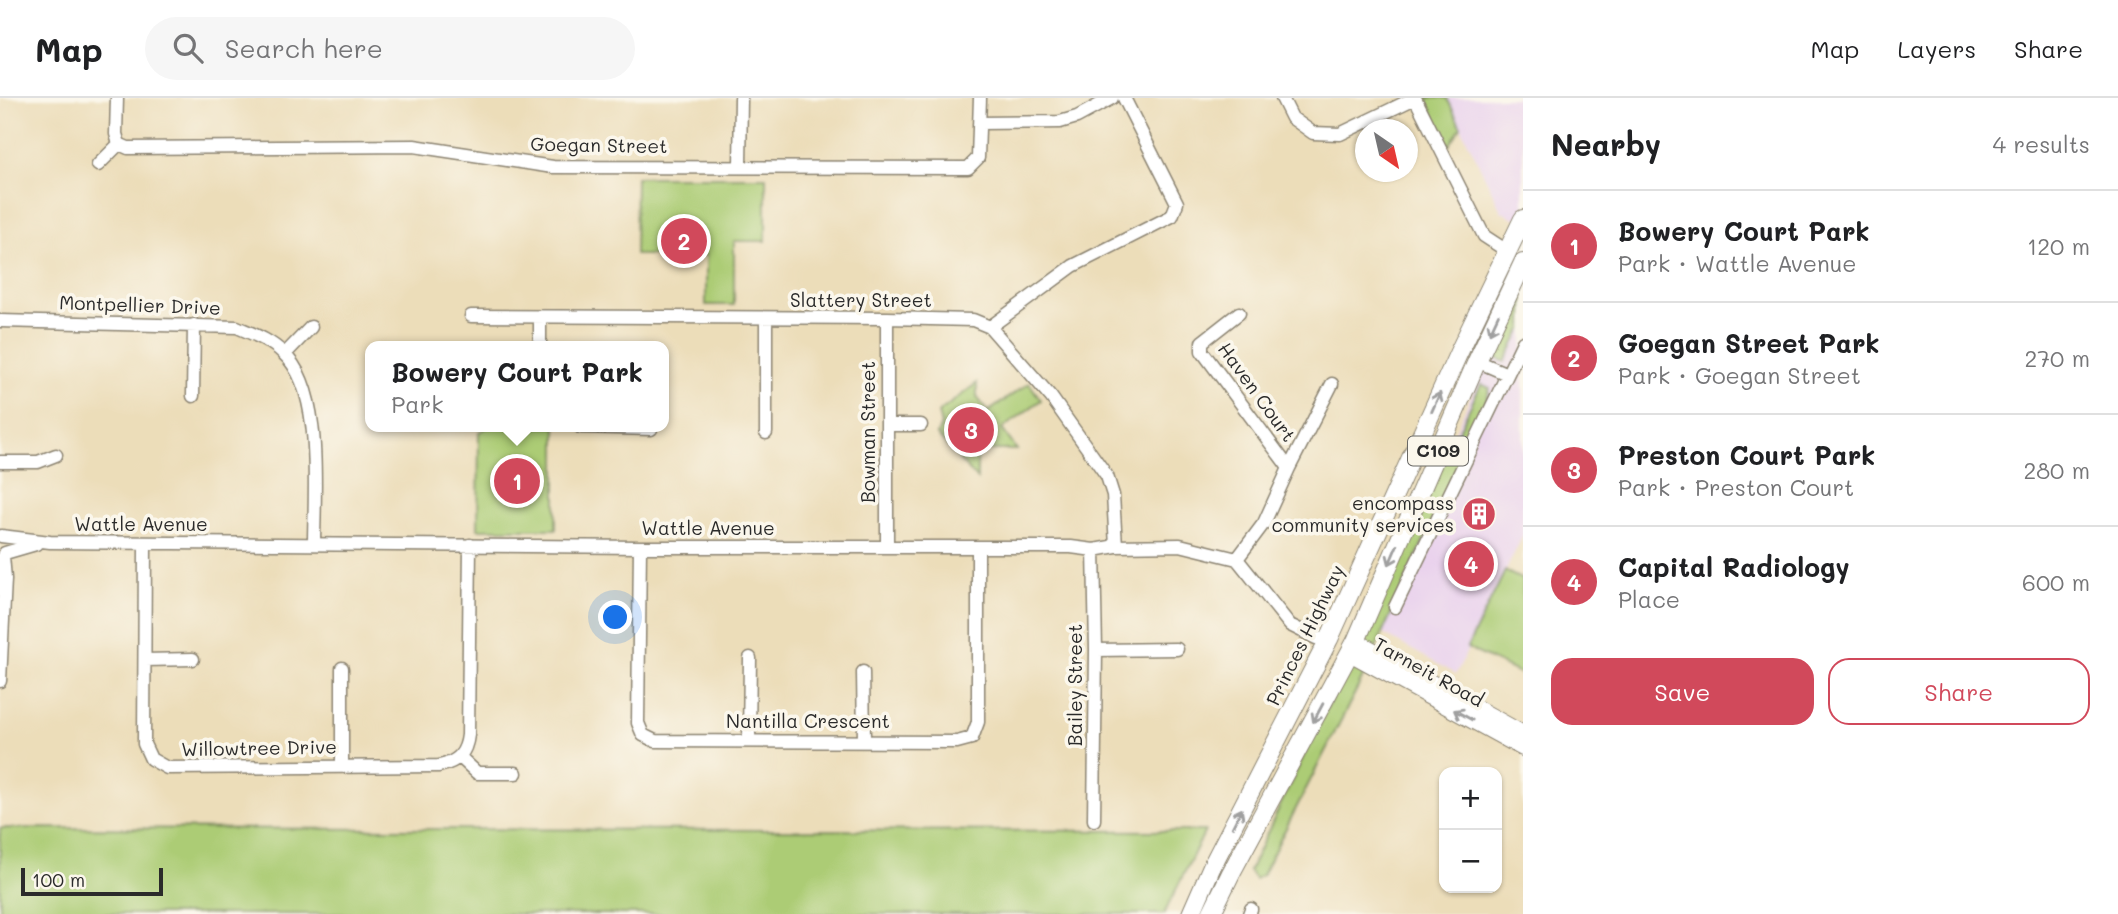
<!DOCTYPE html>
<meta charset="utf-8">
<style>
:root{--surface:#fff;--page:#f6f6f6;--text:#202124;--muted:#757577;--line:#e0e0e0;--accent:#d1495b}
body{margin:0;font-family:Mali,sans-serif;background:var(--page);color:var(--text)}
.controls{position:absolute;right:21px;bottom:21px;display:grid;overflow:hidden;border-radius:14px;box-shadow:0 2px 5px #0004}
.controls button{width:63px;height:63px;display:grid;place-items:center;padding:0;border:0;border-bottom:2px solid var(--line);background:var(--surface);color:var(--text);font:35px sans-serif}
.compass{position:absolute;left:1355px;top:21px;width:63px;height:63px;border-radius:50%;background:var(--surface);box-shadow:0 2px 5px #0004;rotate:146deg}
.scale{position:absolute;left:21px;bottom:18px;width:142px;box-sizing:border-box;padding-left:7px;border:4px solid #2b2b2b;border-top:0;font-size:19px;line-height:24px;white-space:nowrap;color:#2b2b2b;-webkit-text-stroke:5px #fbf7ec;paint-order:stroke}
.you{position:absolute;left:616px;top:520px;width:24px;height:24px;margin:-18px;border:5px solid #fff;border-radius:50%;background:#1a73e8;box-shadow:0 0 0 10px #1a73e833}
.badge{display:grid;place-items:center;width:46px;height:46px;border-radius:50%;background:var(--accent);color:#fff;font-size:23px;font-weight:700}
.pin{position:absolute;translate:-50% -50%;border:4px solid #fff;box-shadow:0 2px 7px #0006}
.popup{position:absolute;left:365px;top:243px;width:304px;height:91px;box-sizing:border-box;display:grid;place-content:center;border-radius:14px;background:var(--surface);filter:drop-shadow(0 2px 5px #0005);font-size:23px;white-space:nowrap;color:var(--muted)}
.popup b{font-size:26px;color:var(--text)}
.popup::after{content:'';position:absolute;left:50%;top:100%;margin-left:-14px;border:14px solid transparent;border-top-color:var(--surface)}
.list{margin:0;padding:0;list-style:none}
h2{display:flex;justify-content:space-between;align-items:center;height:91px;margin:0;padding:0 28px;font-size:30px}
h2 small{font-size:23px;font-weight:400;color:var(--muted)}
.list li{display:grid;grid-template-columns:46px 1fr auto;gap:21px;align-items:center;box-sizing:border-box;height:112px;padding:0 28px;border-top:2px solid var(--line)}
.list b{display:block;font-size:26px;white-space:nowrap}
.list p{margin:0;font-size:23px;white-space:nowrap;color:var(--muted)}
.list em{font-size:23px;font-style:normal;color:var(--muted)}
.actions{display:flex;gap:14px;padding:21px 28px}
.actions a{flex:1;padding:16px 0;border:2px solid var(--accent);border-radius:21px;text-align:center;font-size:24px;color:var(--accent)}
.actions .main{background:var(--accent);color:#fff}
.icon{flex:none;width:38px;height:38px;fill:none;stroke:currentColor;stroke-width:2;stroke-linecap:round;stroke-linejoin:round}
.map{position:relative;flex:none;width:1523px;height:816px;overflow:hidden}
header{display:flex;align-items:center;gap:42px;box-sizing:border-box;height:98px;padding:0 35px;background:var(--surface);border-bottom:2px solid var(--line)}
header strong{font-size:33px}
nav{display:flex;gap:38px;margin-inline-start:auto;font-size:24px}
.search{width:490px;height:63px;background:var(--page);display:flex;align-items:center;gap:18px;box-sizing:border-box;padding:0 24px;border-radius:38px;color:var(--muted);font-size:26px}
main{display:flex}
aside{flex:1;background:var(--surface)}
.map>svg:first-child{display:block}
.built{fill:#e9d1ed}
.green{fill:#accc74;stroke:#6c7c50;stroke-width:2}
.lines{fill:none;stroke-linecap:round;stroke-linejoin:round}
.minor-casing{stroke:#8c8472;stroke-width:15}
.major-casing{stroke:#8c8472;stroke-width:18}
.highway-casing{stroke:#8c8472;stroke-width:20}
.minor{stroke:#fff;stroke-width:12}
.major{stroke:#fff;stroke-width:16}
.highway{stroke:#fff;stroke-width:18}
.oneway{stroke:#a0a0a0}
.labels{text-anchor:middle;stroke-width:7;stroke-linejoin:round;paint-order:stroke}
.shield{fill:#fbf7ec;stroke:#696865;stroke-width:2}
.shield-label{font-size:18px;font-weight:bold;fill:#2b2b2b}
.street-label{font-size:19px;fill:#2b2b2b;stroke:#fbf7ec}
.poi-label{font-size:19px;fill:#2b2b2b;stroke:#fbf7ec;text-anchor:end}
</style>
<header>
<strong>Map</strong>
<div class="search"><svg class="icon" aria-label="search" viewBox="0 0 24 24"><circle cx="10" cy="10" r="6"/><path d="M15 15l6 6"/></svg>Search here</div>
<nav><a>Map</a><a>Layers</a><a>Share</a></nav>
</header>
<main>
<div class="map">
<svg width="1523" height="816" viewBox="0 0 1523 816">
<rect width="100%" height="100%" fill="#fbf7ec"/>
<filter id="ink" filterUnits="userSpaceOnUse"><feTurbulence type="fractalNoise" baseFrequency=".0143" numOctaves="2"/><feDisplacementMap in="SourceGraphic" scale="14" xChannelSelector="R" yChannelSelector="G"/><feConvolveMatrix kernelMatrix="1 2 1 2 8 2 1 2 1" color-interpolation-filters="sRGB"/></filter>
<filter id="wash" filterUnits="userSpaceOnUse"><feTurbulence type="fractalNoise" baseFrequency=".00686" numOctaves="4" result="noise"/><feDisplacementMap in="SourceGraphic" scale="28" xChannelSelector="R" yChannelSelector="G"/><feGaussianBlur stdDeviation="1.57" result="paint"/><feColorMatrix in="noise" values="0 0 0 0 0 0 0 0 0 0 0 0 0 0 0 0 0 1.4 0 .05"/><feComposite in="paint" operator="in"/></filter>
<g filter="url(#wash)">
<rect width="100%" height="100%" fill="#ecddb9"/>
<path class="built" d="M1447,0H1523V124L1502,114Z
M1523,181V437L1456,576L1369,528Z"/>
<path class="green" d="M1425,0H1447L1461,29L1449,48Z
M636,79H766V143H734V207H706V157H635Z
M1523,190V230L1505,264L1492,258Z
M977,285V299L988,314L1029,285L1041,302L1002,331L1017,352H977V381L937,337L941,327L938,315Z
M1481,286L1490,290L1485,307L1360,585L1262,777L1255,781L1249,773Z
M488,329H556V431H478L479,334Z
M1505,473L1523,482V577L1467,550Z
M0,730L1182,733H1205L1164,816H0Z"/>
</g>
<g filter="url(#ink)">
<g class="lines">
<g class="minor-casing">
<path id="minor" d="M117,0L116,36L119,46L128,50L414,48L553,69L968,70L978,60L980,0
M1282,0L1292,20L1313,35L1340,36L1415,0L1484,138L1507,153
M980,25L1060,24L1077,19L1112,0
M98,67L119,46
M740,68L741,0
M1239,215L1202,244V253L1289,370
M471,218L887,220L973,222L990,229L1051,299L1107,378L1113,397L1116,448
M540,219V248
M887,220V449
M0,223L237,229C253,236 270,242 283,255C324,291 314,395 314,446
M990,229L1073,168L1172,118L1177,105L1124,0
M285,256L311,229
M1477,263L1507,276
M193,298L194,227
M887,327H921
M580,329L651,331
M766,335V221
M0,364H38L56,357
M1,438L50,444L640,449H1071L1094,452L1116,448L1180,447L1237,461L1290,527L1316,540L1329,541
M145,445L144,646L151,661L167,670L439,668C458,664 466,655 468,637L470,447
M640,449L638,625L643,637L655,643L957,644L972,640L978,624V450
M5,455L36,446
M1237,461L1264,425L1289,370L1332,286
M1395,509L1523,244
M1096,552L1177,551
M145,562L193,561
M342,570V668
M863,574L864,642
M0,583L5,481L3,458
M749,642L750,560
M460,659L477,675H516
M1094,722L1096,552L1094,452
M1249,816L1251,811"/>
</g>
<g class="major-casing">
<path id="major" d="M1356,543L1523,636
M1350,555L1523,650"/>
</g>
<g class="highway-casing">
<path id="highway" d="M1191,816L1212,768L1329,541L1458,256L1523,121
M1211,816L1231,775L1356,543L1477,263L1523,165"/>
</g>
<use href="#minor" class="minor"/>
<use href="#major" class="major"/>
<use href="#highway" class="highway"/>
</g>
<defs><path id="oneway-shaft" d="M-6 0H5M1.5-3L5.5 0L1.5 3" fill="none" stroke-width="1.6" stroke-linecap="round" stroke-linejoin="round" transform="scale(1.75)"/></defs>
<g class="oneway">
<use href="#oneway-shaft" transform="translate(1494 226) rotate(115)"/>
<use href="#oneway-shaft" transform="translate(1436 304) rotate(-66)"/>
<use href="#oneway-shaft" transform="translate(1393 457) rotate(113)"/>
<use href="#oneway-shaft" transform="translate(1318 615) rotate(118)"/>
<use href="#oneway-shaft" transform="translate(1463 617) rotate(-151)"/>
<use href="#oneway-shaft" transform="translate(1237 720) rotate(-63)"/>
</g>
</g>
<defs>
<g id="building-disc" transform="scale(1.75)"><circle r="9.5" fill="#d1495b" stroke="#fbf7ec"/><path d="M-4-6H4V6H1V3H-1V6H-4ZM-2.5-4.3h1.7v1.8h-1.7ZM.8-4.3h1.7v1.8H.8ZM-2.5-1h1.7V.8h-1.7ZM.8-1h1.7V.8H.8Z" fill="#fff"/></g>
</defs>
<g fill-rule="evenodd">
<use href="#building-disc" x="1479" y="416"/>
</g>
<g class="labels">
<rect class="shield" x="1408" y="338.5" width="60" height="29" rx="5"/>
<g class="shield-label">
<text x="1438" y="359">C109</text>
</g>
<g class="street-label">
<text transform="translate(599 47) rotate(1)" y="7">Goegan Street</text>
<text x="861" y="209">Slattery Street</text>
<text transform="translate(140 207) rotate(2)" y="7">Montpellier Drive</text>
<text transform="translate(1257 294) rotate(54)" y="7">Haven Court</text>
<text transform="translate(868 334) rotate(-90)" y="7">Bowman Street</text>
<text x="141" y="433">Wattle Avenue</text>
<text x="708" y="437">Wattle Avenue</text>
<text transform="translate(1305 537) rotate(-64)" y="7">Princes Highway</text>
<text transform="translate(1429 574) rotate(29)" y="7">Tarneit Road</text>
<text transform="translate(1075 587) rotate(-90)" y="7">Bailey Street</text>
<text x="808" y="630">Nantilla Crescent</text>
<text transform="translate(259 650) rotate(-1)" y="7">Willowtree Drive</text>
</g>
<g class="poi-label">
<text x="1454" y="412">encompass<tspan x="1454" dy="22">community services</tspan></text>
</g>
</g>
</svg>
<div class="controls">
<button>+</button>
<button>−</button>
</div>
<svg class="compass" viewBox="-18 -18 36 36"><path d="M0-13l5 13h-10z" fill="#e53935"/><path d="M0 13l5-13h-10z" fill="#757577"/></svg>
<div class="scale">100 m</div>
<div class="you"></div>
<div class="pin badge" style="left:517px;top:383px">1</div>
<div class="popup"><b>Bowery Court Park</b>Park</div>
<div class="pin badge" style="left:684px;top:143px">2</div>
<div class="pin badge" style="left:971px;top:332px">3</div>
<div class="pin badge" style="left:1471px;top:466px">4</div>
</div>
<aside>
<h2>Nearby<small>4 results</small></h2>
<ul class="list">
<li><span class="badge">1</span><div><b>Bowery Court Park</b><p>Park · Wattle Avenue</p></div><em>120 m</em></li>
<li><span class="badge">2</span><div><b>Goegan Street Park</b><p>Park · Goegan Street</p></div><em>270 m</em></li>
<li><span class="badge">3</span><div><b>Preston Court Park</b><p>Park · Preston Court</p></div><em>280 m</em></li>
<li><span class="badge">4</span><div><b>Capital Radiology</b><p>Place</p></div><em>600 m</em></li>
</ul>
<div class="actions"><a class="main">Save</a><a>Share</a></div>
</aside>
</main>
